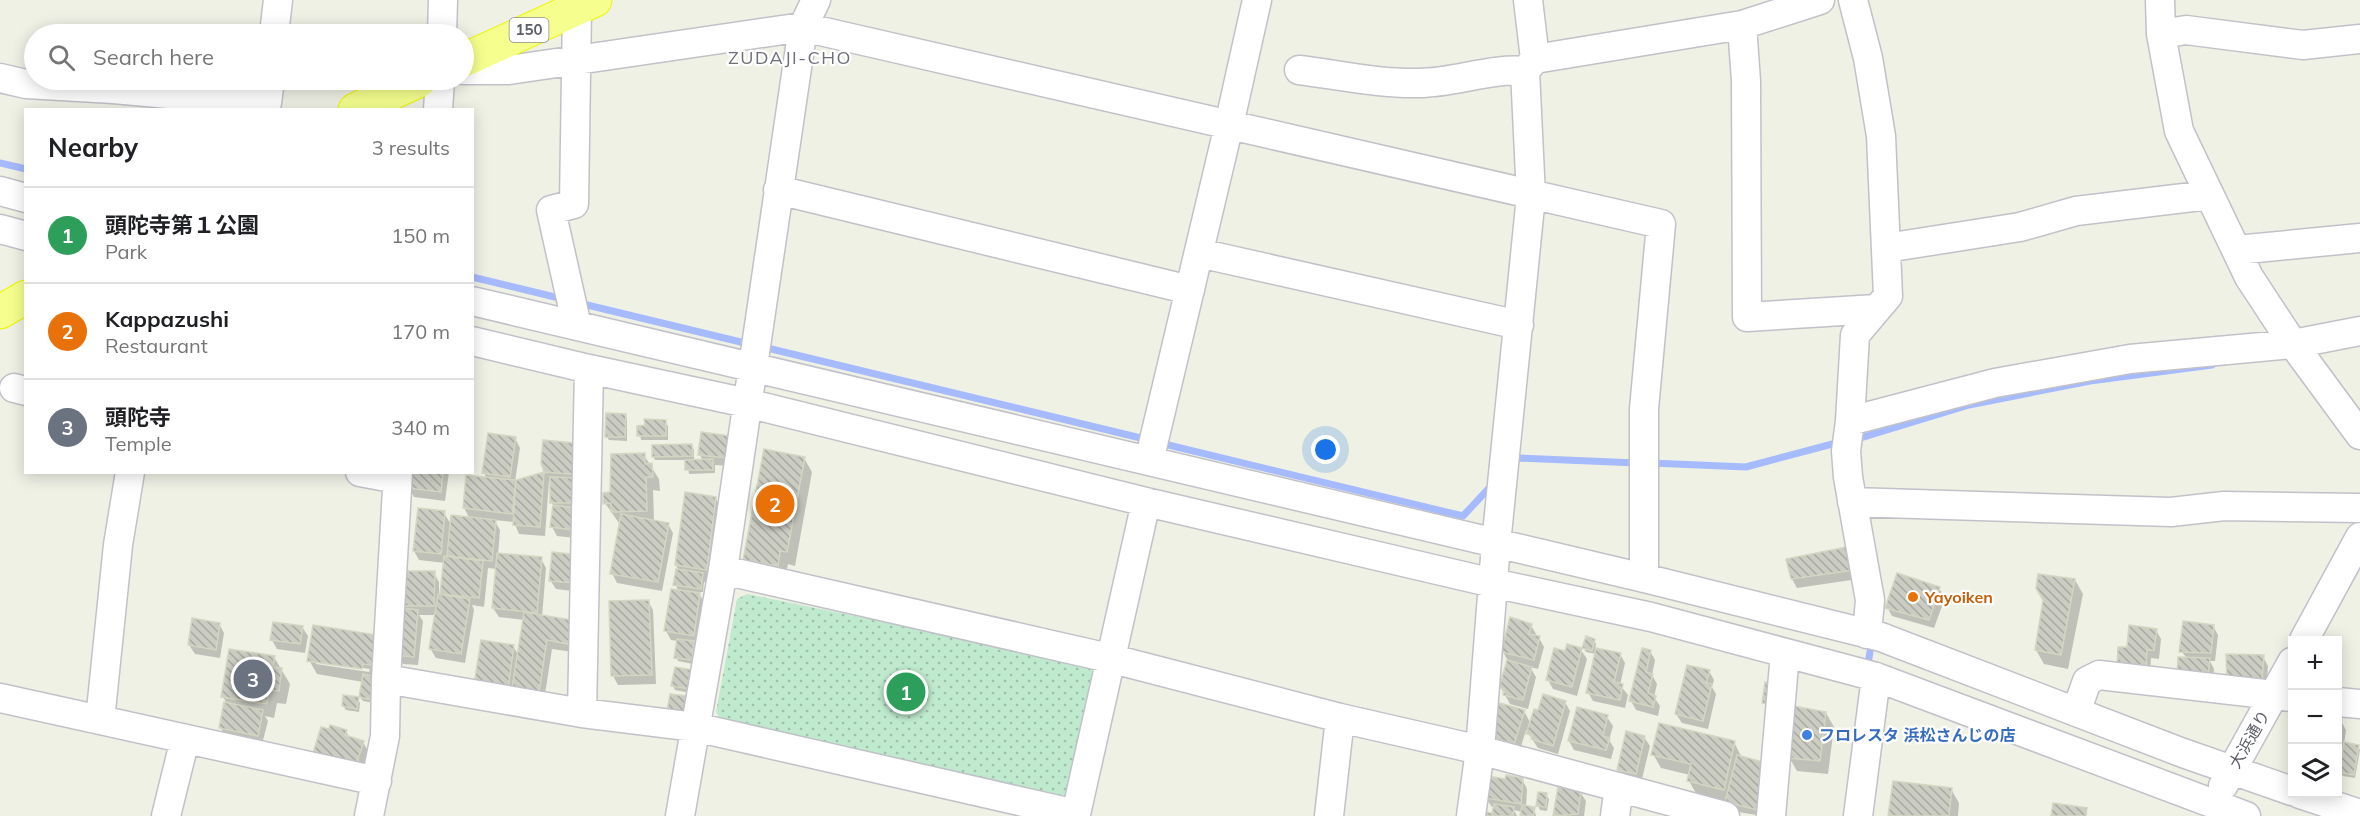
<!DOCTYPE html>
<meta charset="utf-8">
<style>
:root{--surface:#fff;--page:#f6f6f6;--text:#202124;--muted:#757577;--line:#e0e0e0;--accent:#db2777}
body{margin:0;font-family:Mulish,"Noto Sans JP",sans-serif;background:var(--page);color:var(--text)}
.controls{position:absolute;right:18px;bottom:18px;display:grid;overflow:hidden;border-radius:0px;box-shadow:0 3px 15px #0003}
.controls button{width:54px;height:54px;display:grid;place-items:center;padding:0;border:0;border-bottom:2px solid var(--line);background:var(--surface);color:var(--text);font:30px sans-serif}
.you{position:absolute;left:1326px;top:450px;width:21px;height:21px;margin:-15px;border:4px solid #fff;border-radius:50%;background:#1a73e8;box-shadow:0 0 0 9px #1a73e833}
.badge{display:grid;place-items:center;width:39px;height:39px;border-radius:50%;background:var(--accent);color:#fff;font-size:20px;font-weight:700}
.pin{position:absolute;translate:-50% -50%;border:3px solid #fff;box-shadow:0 2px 6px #0006}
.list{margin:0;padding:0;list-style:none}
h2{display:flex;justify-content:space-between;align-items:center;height:78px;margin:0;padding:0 24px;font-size:26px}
h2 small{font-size:20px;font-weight:400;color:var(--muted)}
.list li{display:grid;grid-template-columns:39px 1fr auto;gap:18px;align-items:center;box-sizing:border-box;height:96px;padding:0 24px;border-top:2px solid var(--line)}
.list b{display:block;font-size:22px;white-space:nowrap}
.list p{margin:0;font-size:20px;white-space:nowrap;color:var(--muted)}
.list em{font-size:20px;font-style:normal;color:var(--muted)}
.icon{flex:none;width:33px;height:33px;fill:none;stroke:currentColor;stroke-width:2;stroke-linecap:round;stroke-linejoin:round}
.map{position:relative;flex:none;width:2360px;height:816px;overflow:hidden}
.search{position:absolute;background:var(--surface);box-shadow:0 3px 15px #0003;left:24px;top:24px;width:450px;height:66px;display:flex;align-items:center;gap:15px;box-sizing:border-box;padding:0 21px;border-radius:33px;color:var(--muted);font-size:22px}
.panel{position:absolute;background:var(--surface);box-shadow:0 3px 15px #0003;left:24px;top:108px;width:450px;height:366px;border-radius:0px}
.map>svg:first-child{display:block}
.grass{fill:url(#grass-dots)}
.shadow{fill:#0003;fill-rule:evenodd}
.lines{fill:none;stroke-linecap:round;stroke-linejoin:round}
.stream{stroke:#a6baff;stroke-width:7}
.building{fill:url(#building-back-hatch);stroke:#d5d6c2;stroke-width:1.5}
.minor-casing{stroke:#c1c1c9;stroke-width:31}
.highway-casing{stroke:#eff500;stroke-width:35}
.minor{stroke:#fff;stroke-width:28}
.highway{stroke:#f6ff8d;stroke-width:33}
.food-dot{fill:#e8710a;stroke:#fff;stroke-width:2}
.shop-dot{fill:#3f7fe0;stroke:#fff;stroke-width:2}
.labels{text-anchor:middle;stroke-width:4.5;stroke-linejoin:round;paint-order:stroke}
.shield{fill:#fff;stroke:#8d8e95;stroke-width:1.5}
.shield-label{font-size:15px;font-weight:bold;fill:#5c5e67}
.food-label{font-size:16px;font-weight:bold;fill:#c56008;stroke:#fff;text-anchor:start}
.shop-label{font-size:16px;font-weight:bold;fill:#366cbe;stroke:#fff;text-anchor:start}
.street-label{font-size:16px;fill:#5c5e67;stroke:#fff}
.neighbourhood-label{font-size:18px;letter-spacing:1.5px;fill:#6d6f79;stroke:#fff}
</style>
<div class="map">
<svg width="2360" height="816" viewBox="0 0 2360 816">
<defs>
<pattern id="grass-dots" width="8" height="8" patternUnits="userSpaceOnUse" patternTransform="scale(1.5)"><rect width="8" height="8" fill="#bfeace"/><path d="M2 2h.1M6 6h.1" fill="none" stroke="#9ec1ab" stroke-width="1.8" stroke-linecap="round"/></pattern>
<pattern id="building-back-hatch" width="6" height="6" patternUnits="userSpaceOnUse" patternTransform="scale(1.5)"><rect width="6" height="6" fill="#cbccc2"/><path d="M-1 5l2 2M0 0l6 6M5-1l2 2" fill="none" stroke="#a8a9a1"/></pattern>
</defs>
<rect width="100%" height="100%" fill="#eff1e5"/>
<path class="grass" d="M747,594L1092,665L1098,673L1069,796L1060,802L723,723L716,712L737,599Z"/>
<path class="shadow" d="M625,415L627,419V441L609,440L606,436Z
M665,422L668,426V440H641L639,427Z
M729,437L732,466L715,465V473L689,474L687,460H655L653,456L692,446L694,450V461H703L700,455Z
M515,438L520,448L515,482L546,473L584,446L585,539L557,536L552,527L554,507L551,502L552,481H549L545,536L519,534L514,522L494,520L500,530L498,555L541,559L546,568L542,617L571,621L573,652L552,649L543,707L480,700L513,646L519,656L524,620L499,617L493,608L497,569L488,568L484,607L472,605L474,610L465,663L436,658L430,648L436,615H419L423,621L418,665L403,664L397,654L401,605L434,573L439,582V595H441L445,563L419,560L414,551L444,513L452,526L470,519L464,508L487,479L484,473Z
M644,455L659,479L660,491L653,490L654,521L668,524L673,533L662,591L617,583L612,573L621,526L605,503Z
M804,458L812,472L795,566L788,564L785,579L752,573L744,559Z
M410,472H449L445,501L414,497L409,488Z
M716,499L724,512L714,583L704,582L703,592H698L705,604L698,644H694L696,646L693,664L678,661L676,657L678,641L671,640L666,631L679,592L675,584L679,571L676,565Z
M1856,547L1865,578L1797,588L1792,579Z
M553,554L581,592L556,589L550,580Z
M2075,580L2083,594L2068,669L2044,664L2036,650L2044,600Z
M1939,588L1945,598L1934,628L1892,616L1887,607Z
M648,601L653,610L656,684L618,685L613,676Z
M219,624L224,633L220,658L195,654L189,645Z
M1531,625L1536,634L1535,637L1539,638L1544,647L1538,669L1530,667L1536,677L1528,709L1510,704L1501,688L1508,661L1503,652Z
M2213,626L2218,635L2215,661H2210L2214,669L2212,688L2181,651Z
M302,627L308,636L305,653L277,649L272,640Z
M2156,630L2161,639L2159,659L2151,658L2150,677L2128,649Z
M376,637L374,703L363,701L360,697L363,682L317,674L309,660ZM316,661L370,669L369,672L316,664Z
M1594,640L1596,644L1595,649L1620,654L1625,663L1620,685L1628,695L1625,708L1593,701L1588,692L1596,654L1586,652L1584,648Z
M1581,650L1587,659L1577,696L1553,689L1548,680L1566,652Z
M1650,651L1655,660L1652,675L1657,684L1654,697L1660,706L1658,716L1636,710L1631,701Z
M274,657L290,684L286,704L277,703L274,718L265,716L268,721L262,744L226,736L220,727L226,702L223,697Z
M2263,657L2268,666L2266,689L2234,688Z
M676,669L691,693L675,690L673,686Z
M1709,671L1714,680L1712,687L1716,694L1708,729L1682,723L1676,714Z
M358,699L360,703L359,712L346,710L343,706Z
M1565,702L1570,711L1558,754L1538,748L1526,730L1519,753L1500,747L1495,738L1524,711L1531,724L1539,712Z
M1826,713L1834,727L1828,774L1797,771L1789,757Z
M1607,717L1613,726L1609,740L1614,748L1611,759L1574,750L1569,741Z
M2338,720L2341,721L2346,730L2344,744L2358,746L2360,750L2355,778L2343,776L2340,772L2339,778L2338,777Z
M346,731L349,737L363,742L368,751L361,774L320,762Z
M1644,737L1650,746L1641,783L1624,779L1618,769Z
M1734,742L1742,758L1762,763L1763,816L1732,811L1697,795L1689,781L1690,775L1661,768L1653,754Z
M1522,779L1527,789L1526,807L1534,808L1536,816H1521L1522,812L1514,810L1517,816H1485L1494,815L1495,807H1492L1486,798L1507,781Z
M1559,789L1580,792L1586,801L1584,816H1555Z
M1951,789L1959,803L1958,816H1890Z
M1546,795L1549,799L1547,811L1540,810L1538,806Z"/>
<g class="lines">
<path class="stream" d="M0,163L26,169
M472,277L563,299
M579,303L749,344
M763,347L1149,440
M1854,440L1969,405L2090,381L2212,365
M1160,443L1463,516L1492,485
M1512,463L1517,458L1637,463
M1651,463L1746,467L1840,442
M1867,669L1872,641"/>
</g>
<path class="building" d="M606,413L626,414L625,437H605Z
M644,419L666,420V436H637V426L645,425Z
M701,432L730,436L727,458L698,455Z
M488,433L516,437L510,477L482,473Z
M543,440L585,444L582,475L544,472L541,463Z
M692,444L693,456L652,457V445Z
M764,449L805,457L787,552L780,551L778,566L743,560Z
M645,453V464L652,463L653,477H646L647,511L611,512V503L603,504V493L610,492L611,454Z
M713,459V470H685V460Z
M409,472H443L441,492L407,488Z
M544,472L540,527L513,525L516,480Z
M466,475L516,480L512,514L463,508Z
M550,477L581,478L580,503H550Z
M685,492L716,497L707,570L675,565Z
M553,505L583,509L581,531L550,527Z
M418,508L445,511L441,554L413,551Z
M621,514L669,523L658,582L610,574Z
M451,515L496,520L492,561L447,556Z
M1857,545L1861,569L1791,579L1786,559Z
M552,552L579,555L576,583L549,581Z
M497,553L542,557L537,613L492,608Z
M444,556L483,561L479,598L440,594Z
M676,569L703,573L701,589L673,585Z
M401,571H435L434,606H400Z
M1897,573L1940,587L1929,620L1885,608Z
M2038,574L2075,579L2061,655L2035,650L2043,600L2036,588Z
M671,589L700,593L694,636L664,631Z
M438,594L470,599L461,654L429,649Z
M649,600L652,675L611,676L609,601Z
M401,608L418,610L414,657L396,655Z
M524,612L572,620L568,644L547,640L538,699L511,695Z
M1510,617L1532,624L1529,634L1540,636L1534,660L1501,652Z
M192,618L220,623L216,650L188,645Z
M2183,621L2214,625L2211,653L2179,652Z
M273,622L303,626L300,644L270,640Z
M313,625L377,635L372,665L363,664L362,669L307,661Z
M2129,625L2157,629L2154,650H2147L2146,668H2117L2118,647H2127Z
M1586,636L1595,639L1592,651L1582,648Z
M677,639L694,641L692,660L674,658Z
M481,640L514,645L507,696L473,691Z
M1567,644L1582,648L1572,687L1546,680L1554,648L1565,651Z
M1596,648L1621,653L1614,682L1623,684L1620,700L1586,693Z
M1642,648L1651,650L1646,672L1653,674L1648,693L1656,696L1653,707L1629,701Z
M229,649L275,656L273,667L282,668L279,691L269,690L267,704L221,697Z
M2226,654L2264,655L2262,681L2227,679Z
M2178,657L2210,658L2208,679L2177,678Z
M1507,660L1532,667L1523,700L1503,695L1504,689L1499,688Z
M1687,665L1710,670L1706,683L1712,684L1703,721L1675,714Z
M675,667L693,670L689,689L671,686Z
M363,674L376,677L372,700L359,697Z
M1765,682L1777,683L1774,705L1762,703Z
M670,694L687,696L685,713L667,711Z
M1543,694L1566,701L1553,746L1531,739L1532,735L1526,734L1534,709L1538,710Z
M343,695L359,697L357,709L342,706Z
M224,702L263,710L258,736L219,728Z
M1496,702L1525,710L1514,744L1493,738Z
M1794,706L1826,712L1820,761L1788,758Z
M1577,707L1608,715L1603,736L1610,738L1606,750L1568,741Z
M2338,718L2342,719L2338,750Z
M1659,723L1735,741L1724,790L1687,781L1691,764L1651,755Z
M330,725L347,730L345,735L364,741L356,765L313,753L321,727L329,729Z
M1626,731L1645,736L1636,774L1617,770Z
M2344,742L2359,745L2354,775L2339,772Z
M1737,755L1763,762L1759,779L1765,781L1758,810L1725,802Z
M1506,775L1523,778L1521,804L1485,798L1488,776L1505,779Z
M1893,781L1952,788L1949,816H1888Z
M1558,787L1581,791L1578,814L1553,816Z
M1538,792L1547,793L1546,807L1536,806Z
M2053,803L2087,808L2086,816H2051Z
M1494,804L1514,807L1513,816H1484V812L1492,813Z
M1522,805L1535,807L1533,816H1520Z"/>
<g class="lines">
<g class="minor-casing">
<path id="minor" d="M1528,0L1535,59
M1853,0L1868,58L1881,136L1888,296L1855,335L1850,421L1846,451L1848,477L1870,600L1867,634
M2160,0L2161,34L2179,131L2249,277L2293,344L2360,435
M1742,25L1746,81L1747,317L1876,309
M274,34L278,0
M442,34L443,0
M2161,34L2186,30L2303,45L2360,39
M464,70H509L803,27L1661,224L1644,409V578
M1299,70C1339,75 1379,84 1419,83C1455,83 1489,68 1525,71
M0,78L26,84L113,89L267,103L270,80
M438,110L440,80
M778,190L1190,290
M0,191L26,198
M0,229L26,236
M1886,248L2020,227L2076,211L2209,195
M2236,250L2360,238
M1199,253L1519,325
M472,301L1644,578L1881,637L2183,753L2292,791
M577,326L551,210L574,204L577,9
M472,341L589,369L747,403L1146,502L1493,583L1651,617L1876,677L2246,816
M14,388L26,391
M1850,421L1995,383L2130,359L2293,344L2360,331
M1149,461L1229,125L1257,0
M360,472L397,479
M1852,502L2171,512L2224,506L2360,508
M723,570L1109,658L1340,718L1480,750L1725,816
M2304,640L2360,537
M386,679L582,713L695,727L1076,814L1146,502
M0,698L377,781
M2338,702L2360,704
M2076,712L2087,681L2099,675L2292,697
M582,713L589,369
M100,720L118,545L130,472
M2223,786L2292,662
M2300,794L2360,814
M166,816L185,739
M369,816L385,736L386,679L398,472
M680,816L723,570L803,27L816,0
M1329,816L1340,718
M1471,816L1480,750L1496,544L1531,196L1525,71L1535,59L1742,25L1820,0
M1615,816L1619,787
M1771,816L1785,653
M1858,816L1876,677"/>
</g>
<g class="highway-casing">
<path id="highway" d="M464,60L595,0
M355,110L420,80
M0,312L26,297"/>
</g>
<use href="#minor" class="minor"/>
<use href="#highway" class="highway"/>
</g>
<circle class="food-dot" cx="1913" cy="597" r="6"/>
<circle class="shop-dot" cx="1807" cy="735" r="6"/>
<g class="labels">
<rect class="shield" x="509.5" y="18" width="39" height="24" rx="4.5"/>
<g class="shield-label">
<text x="529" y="35">150</text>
</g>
<g class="food-label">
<text x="1925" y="603">Yayoiken</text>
</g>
<g class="shop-label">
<text x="1819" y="741">フロレスタ 浜松さんじの店</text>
</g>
<g class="street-label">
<text transform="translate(2249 739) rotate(-60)" y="6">大浜通り</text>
</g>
<g class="neighbourhood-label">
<text x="790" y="64">ZUDAJI-CHO</text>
</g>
</g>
</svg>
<div class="controls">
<button>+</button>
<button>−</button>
<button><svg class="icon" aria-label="layers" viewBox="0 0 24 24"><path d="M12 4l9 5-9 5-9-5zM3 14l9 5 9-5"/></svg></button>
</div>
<div class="you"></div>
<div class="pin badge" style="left:906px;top:692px;background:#2e9e5b">1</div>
<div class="pin badge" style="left:775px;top:504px;background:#e8710a">2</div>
<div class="pin badge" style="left:253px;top:679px;background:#6b7280">3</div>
<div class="search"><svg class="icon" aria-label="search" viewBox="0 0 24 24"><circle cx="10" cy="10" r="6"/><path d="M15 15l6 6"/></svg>Search here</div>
<section class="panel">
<h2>Nearby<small>3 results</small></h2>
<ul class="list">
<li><span class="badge" style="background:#2e9e5b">1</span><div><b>頭陀寺第１公園</b><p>Park</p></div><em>150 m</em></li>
<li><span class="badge" style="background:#e8710a">2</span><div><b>Kappazushi</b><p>Restaurant</p></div><em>170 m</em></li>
<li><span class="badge" style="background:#6b7280">3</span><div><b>頭陀寺</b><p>Temple</p></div><em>340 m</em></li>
</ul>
</section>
</div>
